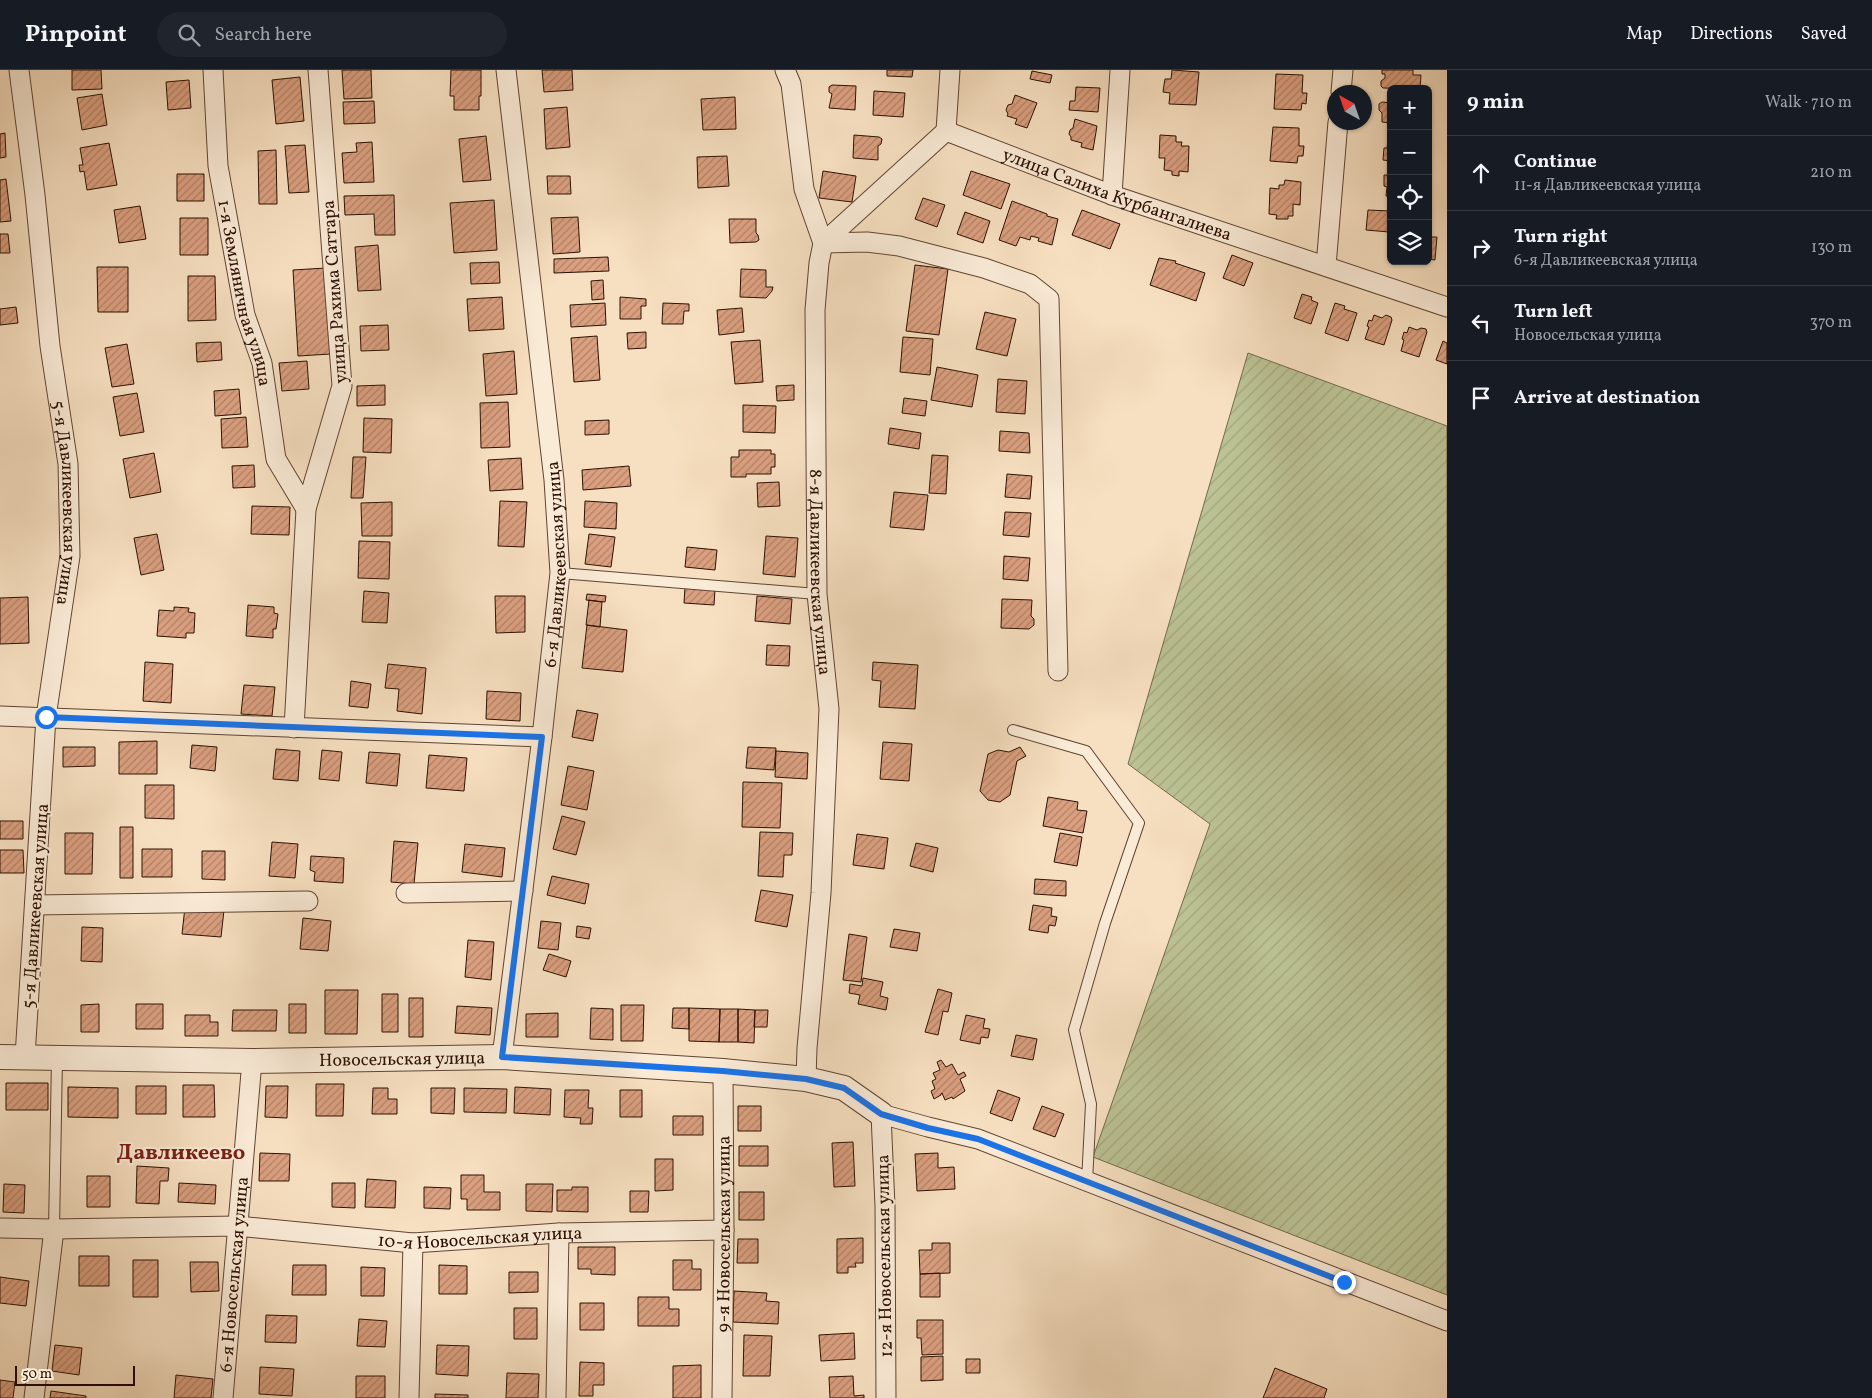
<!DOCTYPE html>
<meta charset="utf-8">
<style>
:root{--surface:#171b24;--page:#20242c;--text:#f1f3f6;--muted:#9ea1a6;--line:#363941}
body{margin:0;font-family:Vollkorn,serif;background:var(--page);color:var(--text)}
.controls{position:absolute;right:15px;top:15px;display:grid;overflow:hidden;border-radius:8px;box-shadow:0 1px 4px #0004}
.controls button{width:45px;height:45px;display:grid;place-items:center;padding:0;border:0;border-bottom:1px solid var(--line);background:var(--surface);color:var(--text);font:25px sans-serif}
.compass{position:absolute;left:1327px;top:15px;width:45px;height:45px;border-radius:50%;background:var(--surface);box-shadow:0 1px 4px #0004;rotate:320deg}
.scale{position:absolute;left:15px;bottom:12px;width:120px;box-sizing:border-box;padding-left:5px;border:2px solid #2d1002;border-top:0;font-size:14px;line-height:18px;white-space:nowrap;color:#2d1002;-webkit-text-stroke:4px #faebd7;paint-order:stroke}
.stop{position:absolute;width:15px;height:15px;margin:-11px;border:4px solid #1a73e8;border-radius:50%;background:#fff}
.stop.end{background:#1a73e8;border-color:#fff;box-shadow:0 1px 5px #0008}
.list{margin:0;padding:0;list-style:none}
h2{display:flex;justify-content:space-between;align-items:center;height:65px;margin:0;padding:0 20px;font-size:21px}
h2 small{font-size:16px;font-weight:400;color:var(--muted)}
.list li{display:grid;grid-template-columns:32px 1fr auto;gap:15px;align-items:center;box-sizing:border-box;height:75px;padding:0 20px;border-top:1px solid var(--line)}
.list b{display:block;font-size:19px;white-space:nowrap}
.list p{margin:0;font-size:16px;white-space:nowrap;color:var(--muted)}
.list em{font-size:16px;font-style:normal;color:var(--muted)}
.icon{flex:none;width:28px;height:28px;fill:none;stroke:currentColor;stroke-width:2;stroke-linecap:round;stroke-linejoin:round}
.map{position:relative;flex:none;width:1447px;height:1328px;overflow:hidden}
header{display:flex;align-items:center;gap:30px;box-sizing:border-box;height:70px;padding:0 25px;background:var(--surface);border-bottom:1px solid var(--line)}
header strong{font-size:24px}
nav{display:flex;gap:28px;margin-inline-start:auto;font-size:18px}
.search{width:350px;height:45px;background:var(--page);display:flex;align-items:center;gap:12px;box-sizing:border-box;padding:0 18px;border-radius:28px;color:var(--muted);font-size:19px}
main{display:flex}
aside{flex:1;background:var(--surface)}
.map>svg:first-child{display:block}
.garden{fill:url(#garden-furrows);stroke:#74694b}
.building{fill:url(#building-hatch);stroke:#2d1002}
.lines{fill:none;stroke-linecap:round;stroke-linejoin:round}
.service-casing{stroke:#604432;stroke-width:12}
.minor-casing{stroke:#604432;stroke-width:21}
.tertiary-casing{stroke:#604432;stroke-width:26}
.service{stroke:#faebd7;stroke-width:10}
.minor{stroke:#faebd7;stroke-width:19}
.tertiary{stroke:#faebd7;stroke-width:24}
.route{stroke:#1a73e8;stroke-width:6}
.labels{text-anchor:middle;stroke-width:4.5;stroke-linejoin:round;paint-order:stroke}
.street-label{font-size:18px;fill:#2d1002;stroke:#faebd7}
.district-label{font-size:22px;font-weight:bold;fill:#7a1f14;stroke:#faebd7}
</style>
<header>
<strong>Pinpoint</strong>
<div class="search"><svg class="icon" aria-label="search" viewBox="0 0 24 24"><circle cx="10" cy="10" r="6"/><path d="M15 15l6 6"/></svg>Search here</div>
<nav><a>Map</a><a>Directions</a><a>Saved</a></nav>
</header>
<main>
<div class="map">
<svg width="1447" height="1328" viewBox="0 0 1447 1328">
<defs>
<pattern id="garden-furrows" width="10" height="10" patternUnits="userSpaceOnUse" patternTransform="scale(1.25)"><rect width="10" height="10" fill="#bbc294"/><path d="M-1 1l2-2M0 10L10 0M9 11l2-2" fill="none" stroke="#a1a67e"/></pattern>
<pattern id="building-hatch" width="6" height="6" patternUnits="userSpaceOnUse" patternTransform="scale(1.25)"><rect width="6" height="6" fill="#dba080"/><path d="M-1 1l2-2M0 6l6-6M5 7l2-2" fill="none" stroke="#b28167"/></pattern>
</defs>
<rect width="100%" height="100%" fill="#f7e0c1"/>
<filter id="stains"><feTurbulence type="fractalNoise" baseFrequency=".004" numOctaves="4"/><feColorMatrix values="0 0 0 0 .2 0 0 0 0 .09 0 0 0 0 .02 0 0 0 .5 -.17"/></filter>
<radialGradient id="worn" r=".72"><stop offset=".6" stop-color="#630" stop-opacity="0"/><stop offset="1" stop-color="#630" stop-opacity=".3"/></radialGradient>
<path class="garden" d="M1248,283L1447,356V1225L1093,1087L1210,754L1128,694Z"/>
<path class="building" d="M72,0H101L102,19L72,20Z
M342,0H371L372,28L344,29Z
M451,0H481V26H479V40H454V26H450Z
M542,0H572L573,20L544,22Z
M887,0H913L912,7L887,6Z
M1172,0L1199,2L1196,35L1169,34L1170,23L1163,22L1164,15L1165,9H1171Z
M1382,0H1413V5H1421L1420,19L1383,18L1381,16V11L1385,8V4H1382Z
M1032,1L1052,5L1050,13L1030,9Z
M1276,4L1303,5L1302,23H1307L1306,34L1302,33L1301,40L1274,39Z
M300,7L304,51L276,54L272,10Z
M189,10L191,38L168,40L166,12Z
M832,15L856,16L855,40L829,38L832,24L829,22V17Z
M1076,17L1100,18L1098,42L1069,40L1070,31H1075Z
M874,21L905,23L903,47L873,45Z
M102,24L107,55L82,60L77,28Z
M1015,25L1037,33L1027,58L1015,54L1017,49L1007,46L1008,44L1006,40L1008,35L1012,34Z
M735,27L736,59L703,60L701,29Z
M374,31L375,53L344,54L343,32Z
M1382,32L1391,33V55L1390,53L1382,52V43L1379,40V34Z
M567,37L570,77L546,79L544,39Z
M1075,49L1097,56L1093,80L1081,77L1082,73L1071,70V67L1069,64L1070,60L1073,58Z
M1273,57L1299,58V76H1304L1303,86H1298L1297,93L1270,91Z
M5,63L6,87L0,88V64Z
M854,65L879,67L882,69L881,74L878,76V90L853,88Z
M1160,65L1176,66V72H1182L1181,76H1189L1188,102L1179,101V106L1172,105V101L1164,100L1165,88H1159Z
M486,66L491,110L463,112L459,69Z
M1388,70H1391V91L1383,90L1384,78H1387Z
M372,72L374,112L344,113L342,83L357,82L356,73Z
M109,73L117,115L87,120L84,101L80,102L79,95H83L80,78Z
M305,75L309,122L289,123L285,76Z
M276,80L277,134H259L258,81Z
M727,86L729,116L698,118L697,87Z
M823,101L856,106L852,132L819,128Z
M971,101L1010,114L1001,139L963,125Z
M177,104H204V131H177Z
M1384,105H1391V127L1386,126L1387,117L1384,116Z
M547,106H570L571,124H548Z
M6,109L11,151L0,152V110Z
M1285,110L1301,112L1300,135L1293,134V146H1288V149H1276L1277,145L1269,144L1270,118L1279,119V115H1284Z
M394,125L395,165H375L374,144L345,145L344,126Z
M923,128L945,135L937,157L915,149Z
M494,130L497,180L454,183L450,133Z
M1012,131L1047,144V146L1058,149L1052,175L1038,171L1039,168L1031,166L1030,170L1020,167L1016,176L999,170Z
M140,136L146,169L119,173L114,140Z
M1082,140L1120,154L1110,179L1072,165Z
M1368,140L1390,141L1389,162L1366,160Z
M965,142L990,151L983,173L957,164Z
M578,147L580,182L553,184L551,148Z
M180,148H208V185H180Z
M729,149H756V163L758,165L759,170L756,172L730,173Z
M0,164H8L10,183H0Z
M1428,167H1437L1435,190L1428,189Z
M378,175L381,220L358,221L355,177Z
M1232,185L1253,193L1244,216L1223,208Z
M608,187L609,201L554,203V189Z
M1159,188L1176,191L1175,193L1205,203L1196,231L1150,215Z
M499,192L500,213L471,214L470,193Z
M915,195L948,199L939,265L906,261Z
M97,197H128V242H98Z
M326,198L331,284L298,286L293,200Z
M741,199L766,200V217H773L772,221L766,228L740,227Z
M188,206H215L216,250L188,251Z
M603,210L604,229L592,230L591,211Z
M1302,224L1312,227L1311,230L1318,233L1311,254L1294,248Z
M502,227L504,259L469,261L467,229Z
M620,227L646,229V236H641V249H620Z
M605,233L606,255L571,257L570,235Z
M663,233L689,234V241H684L683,254H662Z
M1335,233L1345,236L1344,239L1357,243L1348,271L1325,263Z
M16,237L18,253L0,255V239Z
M742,238L744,262L719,265L717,240Z
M985,242L1016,249L1007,286L976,279Z
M1374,245L1382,248L1386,245L1391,247L1392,250L1384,275L1365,269L1369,257L1367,256L1369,250L1372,251Z
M388,255L389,280L361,281L360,256Z
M1409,257L1417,260L1421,258L1426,259L1427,262L1419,287L1401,281L1404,270L1402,269L1404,262L1407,263Z
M646,262V278L628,279L627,263Z
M597,266L600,310L574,312L571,268Z
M903,267L933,269L930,305L900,302Z
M760,270L763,312L735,314L731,272Z
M1443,271L1447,273V294L1436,290Z
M221,272L222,290L197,292L196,273Z
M127,274L134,314L112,317L105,278Z
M514,281L517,324L486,326L483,284Z
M307,291L309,319L282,321L279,293Z
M937,297L978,305L972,337L931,330Z
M998,309L1027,311L1025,344L996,342Z
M385,315V335L357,336V316Z
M794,315V330L777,331L776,316Z
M239,319L241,344L215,346L214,321Z
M137,323L144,362L120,366L113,327Z
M904,328L927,331L925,346L902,343Z
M508,332L510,377L481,378L480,333Z
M743,335L776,336L775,363L743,362Z
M246,347L248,377L222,378L221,349Z
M364,348L392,349L391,383L363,382Z
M609,350V364L585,365V351Z
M890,358L921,363L919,379L888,374Z
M1000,361L1029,363L1030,383L999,381Z
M739,380H771V384H775V397H771V404H746V407H731V387H739Z
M154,383L161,422L130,428L123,389Z
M932,385L948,386L946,424L929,423Z
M353,387H366L363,428H351Z
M521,388L523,419L490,421L488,390Z
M254,395L255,417L233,418L232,396Z
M629,396L631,416L583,420L582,400Z
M1007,404L1032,406L1030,429L1005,427Z
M779,412L780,436L758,437L757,413Z
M894,422L928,425L924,460L890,457Z
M500,431L527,432L524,477L498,476Z
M585,431L617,433L616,459L584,457Z
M392,432V466H362L361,433Z
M252,436L290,437L289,465L251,464Z
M1005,442L1031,443L1029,467L1003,465Z
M157,464L164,500L141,505L134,468Z
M589,464L615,467L611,497L585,494Z
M766,466L798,468L795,507L763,504Z
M359,471L390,472L389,509L358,508Z
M687,477L717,480L715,500L685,497Z
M1004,486L1030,488L1028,511L1003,509Z
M685,517L715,519L714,535L684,533Z
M364,521L389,523L387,553L362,552Z
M587,524L606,526L605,532L586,530Z
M495,526H525V562L496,563Z
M757,526L792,529L790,554L755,551Z
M28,527L29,573L0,574V528Z
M1002,529L1032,530L1031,546L1034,549V555L1029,559L1001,558Z
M589,530L602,532L600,557L586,555Z
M248,535L274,537V543L278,544L276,559H273V568L246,566Z
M174,537L189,538L188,542L195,543L194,563H186V568L157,566L159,540L174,541Z
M587,555L627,560L623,602L582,598Z
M767,575L790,576L789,596L766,595Z
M145,592L173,594L171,633L143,631Z
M873,592L918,595L915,639L879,637L881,611L872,610Z
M388,594L426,598L422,644L397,641L399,619L385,618Z
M351,611L371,614L368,638L349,636Z
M244,615L275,617L272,646L241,644Z
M487,621L521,623L520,651L486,649Z
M577,640L598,644L593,671L572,667Z
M157,671V704H119V672Z
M883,672L912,674L909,711L880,709Z
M192,675L217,677L215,701L190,698Z
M63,677H95V696L63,697Z
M748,677L776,678L774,700L746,698Z
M1020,677L1026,686L1017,691L1010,725L1000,732L988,730L980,721L988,684L998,680L1009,682Z
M276,679L300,681L298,711L273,709Z
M322,680L342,682L339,711L319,709Z
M776,681L808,683L807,709L775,707Z
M369,682L400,684L397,716L366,713Z
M429,685L467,688L464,721L426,718Z
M568,696L594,701L587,740L561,735Z
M743,712L782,713L780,758L742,757Z
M145,715H174V749L145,748Z
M1048,727L1078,732L1077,740L1087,741L1083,763L1043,756Z
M562,746L585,752L576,785L553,779Z
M0,751H23V769H0Z
M120,757H133V808H120Z
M760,762L793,763L792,785H784L783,807L758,806Z
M65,763H93L92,804H65Z
M1060,763L1082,767L1077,796L1054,792Z
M857,764L888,768L884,799L853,795Z
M394,771L418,773L414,814L391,812Z
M272,772L298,774L295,808L269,806Z
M916,773L938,778L933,802L910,796Z
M465,774L505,778L502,807L462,802Z
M142,779H172V807H142Z
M0,780H23L24,803H0Z
M202,781H225V810L202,809Z
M311,786L344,788L343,813L314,811L315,802L310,800Z
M552,806L589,814L585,834L547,825Z
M1035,809L1066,811V826L1034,824Z
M761,820L793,825L787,857L755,851Z
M1033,835L1052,838L1051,846L1057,847L1055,856L1049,855L1048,863L1029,860Z
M185,837L224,840L221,867L182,864Z
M303,848L331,851L328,881L300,879Z
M541,851L561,853L558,880L538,878Z
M577,856L591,858L589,869L576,867Z
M82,857L103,858L102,892L81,891Z
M894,859L920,863L917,881L890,877Z
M849,864L867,867L861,912L843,910Z
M468,870L494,872L491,910L465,907Z
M549,884L571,891L566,907L543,900Z
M863,908L883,912L880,926L888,928L886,940L858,934L860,925L849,923L850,914L862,916Z
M938,919L952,923L948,942L943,941L938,965L925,962Z
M325,920H358L357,964H325Z
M382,924H398V962H382Z
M409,928H423V967H409Z
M99,934V962H81V935Z
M136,934H163V959H136Z
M289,934H306V963H289Z
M621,935H644L643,971H621Z
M457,936L492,938L490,965L455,963Z
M591,938L613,939V970L590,969Z
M673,938H689V959L672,958Z
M689,938L720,939L719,972L689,971Z
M720,939H738V972H719Z
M738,939L755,940L754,973L738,972Z
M233,940H277L276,961H232Z
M755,940H768L767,957H754Z
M558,943V967H526V944Z
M185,945H210V952H218V966H185Z
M966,945L985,949L983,958L990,959L988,968L981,967L980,974L960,970Z
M1016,965L1037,969L1033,990L1011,986Z
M941,990L946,997L952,994L958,1005L964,1002L966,1006L960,1009L965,1021L953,1029L952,1027L945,1030L942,1023L941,1024V1025L934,1029L931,1021L935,1019L932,1011L936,1009L933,1003L940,1000L937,992Z
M6,1013H48V1040H6Z
M316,1014H344L343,1046H316Z
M183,1015H214L215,1047H183Z
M136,1016H166V1044H136Z
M266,1016H288L287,1048L265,1047Z
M68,1017L118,1018V1048L68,1047Z
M515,1017L551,1019L550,1045L514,1043Z
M373,1018H388V1029H397V1044H372Z
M431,1018H455L454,1044L431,1043Z
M464,1018L507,1019L506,1043L464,1042Z
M565,1020H589L588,1038H593L592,1054H580L581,1048L564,1047Z
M620,1020H642V1047H620Z
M998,1020L1020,1028L1012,1051L990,1043Z
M738,1036H761V1061H738Z
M1042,1036L1064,1044L1055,1067L1033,1059Z
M673,1046H703V1065H673Z
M853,1072L855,1116L834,1117L832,1073Z
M739,1076H768V1096H739Z
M260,1083L290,1084L289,1111H259Z
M938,1083V1098L954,1097L955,1119L917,1121L915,1084Z
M655,1089H673V1120L655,1121Z
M137,1096L169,1098L168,1111H160L159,1134L136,1133Z
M461,1105H484V1122H500V1140H467V1129H461Z
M87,1106H110V1137H87Z
M367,1109L396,1111L395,1138L365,1137Z
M179,1113L216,1115L215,1134L178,1132Z
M332,1113H355V1138L332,1137Z
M4,1114L25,1115L24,1143L3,1142Z
M526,1114H553L552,1142L526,1141Z
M424,1117L451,1118L450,1139L424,1138Z
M572,1117H588V1142L557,1141V1120H572Z
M630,1121H649L648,1142H630Z
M739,1122H764V1150H739Z
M863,1168V1193H855L856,1197H848V1203H837V1169Z
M738,1169H758V1193H737Z
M932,1173H950V1203L920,1204L919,1180H932Z
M578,1177H615V1205L591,1204V1199H578Z
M79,1186H109V1216H79Z
M133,1190H158V1227H133Z
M673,1190H692V1199H701V1220H673Z
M190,1192H218L219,1221L191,1222Z
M293,1195H326V1225H292Z
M439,1195L467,1196V1224H439Z
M361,1197L385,1198L384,1226H361Z
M509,1202H538V1222L509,1223Z
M940,1203V1227H920V1204Z
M0,1207L29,1211L26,1236L0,1233Z
M734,1221L767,1223L766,1231L779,1232L778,1254L733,1252Z
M638,1227H669V1239H679V1256H638Z
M580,1233H604V1260H580Z
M514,1238H537V1269H514Z
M266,1245L297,1246L296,1273L265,1272Z
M359,1249L387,1251L385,1277L357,1276Z
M917,1250H943V1284L922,1285L921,1268H917Z
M854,1263L855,1289L821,1291L819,1265Z
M744,1265L772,1266L770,1306H743Z
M55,1275L82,1278L79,1305L52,1301Z
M437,1275L469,1276L468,1306L436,1304Z
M943,1286V1310L921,1311V1287Z
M966,1289H980V1303H966Z
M580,1292L604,1293V1315H593V1326H579Z
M701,1295V1328H673V1296Z
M260,1297L294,1299L292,1326L259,1324Z
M1275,1298L1327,1319L1324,1328H1263Z
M507,1303L539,1304L538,1328H506Z
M176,1305L213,1309L211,1328H174Z
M356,1306H385V1328H356Z
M853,1306L854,1326L864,1325V1328H830L829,1307Z
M0,1310L15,1312L13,1328H0Z
M51,1321L86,1326V1328H50Z
M435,1324L468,1325V1328H435Z"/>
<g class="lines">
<g class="service-casing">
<path id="service" d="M560,503L817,524
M1013,660L1086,681L1139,753L1105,853L1074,960L1091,1034L1087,1112
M54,1159L57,987"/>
</g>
<g class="minor-casing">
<g id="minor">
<path id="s1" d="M19,0L35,125L50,276L68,394L70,486L46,647L25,987"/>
<path id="s2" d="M213,0L218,96L245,245L262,293L276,389L306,439"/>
<path id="s3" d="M785,0L791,14L804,119L823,173L819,193L815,240L817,524L829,639L821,823L807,978L806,1009"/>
<path d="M1341,22L1343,0"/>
<path d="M946,61L950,0"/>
<path d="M1112,125L1120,0"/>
<path id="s4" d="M823,173L946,61L1112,125L1447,237"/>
<path d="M823,173L867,172L899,176L984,198L1030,214L1049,229L1058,601"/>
<path d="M1326,196L1338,52"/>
<path d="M0,646L542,667"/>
<path d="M294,658L306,439L342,316L318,0"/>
<path d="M406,823L523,821"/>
<path d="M35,835L308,831"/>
<path id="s5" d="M502,987L542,667L560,503L554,410L506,0"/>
<path id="s6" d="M0,1158L54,1159L237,1156L413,1173L559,1163L724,1160"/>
<path d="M34,1328L54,1159"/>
<path id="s7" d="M223,1328L252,991"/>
<path d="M409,1328L413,1173"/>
<path d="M556,1328L559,1163"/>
<path id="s8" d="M722,1328L724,1160L723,1001"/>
<path d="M886,1328L885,1136L881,1044L928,1057L978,1069L1447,1251"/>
</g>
</g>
<g class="tertiary-casing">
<g id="tertiary">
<path id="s9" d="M0,987L252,991L502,987L723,1001L806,1009L844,1018L881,1044"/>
</g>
</g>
<use href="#service" class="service"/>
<use href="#minor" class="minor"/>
<use href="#tertiary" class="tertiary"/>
</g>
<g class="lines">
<path class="route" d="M46,647L542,667L502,987L723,1001L806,1009L844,1018L881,1044L928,1058L978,1069L1344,1212"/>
</g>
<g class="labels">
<g class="street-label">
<text dy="6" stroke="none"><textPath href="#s4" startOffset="349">улица Салиха Курбангалиева</textPath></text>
<text transform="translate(334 222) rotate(-94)" y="6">улица Рахима Саттара</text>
<text dy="6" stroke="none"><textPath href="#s2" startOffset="226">1-я Земляничная улица</textPath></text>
<text dy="6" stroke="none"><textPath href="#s1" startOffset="436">5-я Давликеевская улица</textPath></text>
<text dy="6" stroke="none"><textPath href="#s5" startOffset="496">6-я Давликеевская улица</textPath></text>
<text dy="6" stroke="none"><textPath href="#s3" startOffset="508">8-я Давликеевская улица</textPath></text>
<text transform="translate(35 836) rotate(-86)" y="6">5-я Давликеевская улица</text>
<text dy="6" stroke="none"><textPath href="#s9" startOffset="402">Новосельская улица</textPath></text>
<text dy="6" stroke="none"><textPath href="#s6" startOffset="481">10-я Новосельская улица</textPath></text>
<text dy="6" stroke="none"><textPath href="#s8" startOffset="164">9-я Новосельская улица</textPath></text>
<text transform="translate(884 1186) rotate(-91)" y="6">12-я Новосельская улица</text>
<text dy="6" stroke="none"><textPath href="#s7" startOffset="124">6-я Новосельская улица</textPath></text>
</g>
<g class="district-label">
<text x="181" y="1089">Давликеево</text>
</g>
</g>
<rect width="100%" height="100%" filter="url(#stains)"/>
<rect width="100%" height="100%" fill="url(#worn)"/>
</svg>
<div class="controls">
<button>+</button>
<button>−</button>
<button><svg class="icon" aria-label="locate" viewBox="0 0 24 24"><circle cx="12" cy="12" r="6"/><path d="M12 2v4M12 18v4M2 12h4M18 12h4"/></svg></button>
<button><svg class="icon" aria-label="layers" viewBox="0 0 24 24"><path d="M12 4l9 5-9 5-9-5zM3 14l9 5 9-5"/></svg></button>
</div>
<svg class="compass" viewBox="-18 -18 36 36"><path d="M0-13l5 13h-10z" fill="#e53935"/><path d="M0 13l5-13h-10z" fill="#9ea1a6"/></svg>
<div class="scale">50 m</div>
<div class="stop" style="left:46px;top:647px"></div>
<div class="stop end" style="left:1344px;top:1212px"></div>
</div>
<aside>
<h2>9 min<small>Walk · 710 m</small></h2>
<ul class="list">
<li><svg class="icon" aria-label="ahead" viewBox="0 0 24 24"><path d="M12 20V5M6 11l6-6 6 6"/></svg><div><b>Continue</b><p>11-я Давликеевская улица</p></div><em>210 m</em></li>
<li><svg class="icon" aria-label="right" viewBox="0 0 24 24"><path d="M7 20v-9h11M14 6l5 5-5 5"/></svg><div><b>Turn right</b><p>6-я Давликеевская улица</p></div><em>130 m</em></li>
<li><svg class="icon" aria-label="left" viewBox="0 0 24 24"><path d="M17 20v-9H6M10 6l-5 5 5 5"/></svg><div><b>Turn left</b><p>Новосельская улица</p></div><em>370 m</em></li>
<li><svg class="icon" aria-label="arrive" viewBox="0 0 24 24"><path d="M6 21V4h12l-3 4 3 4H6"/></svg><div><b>Arrive at destination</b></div></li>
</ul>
</aside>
</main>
